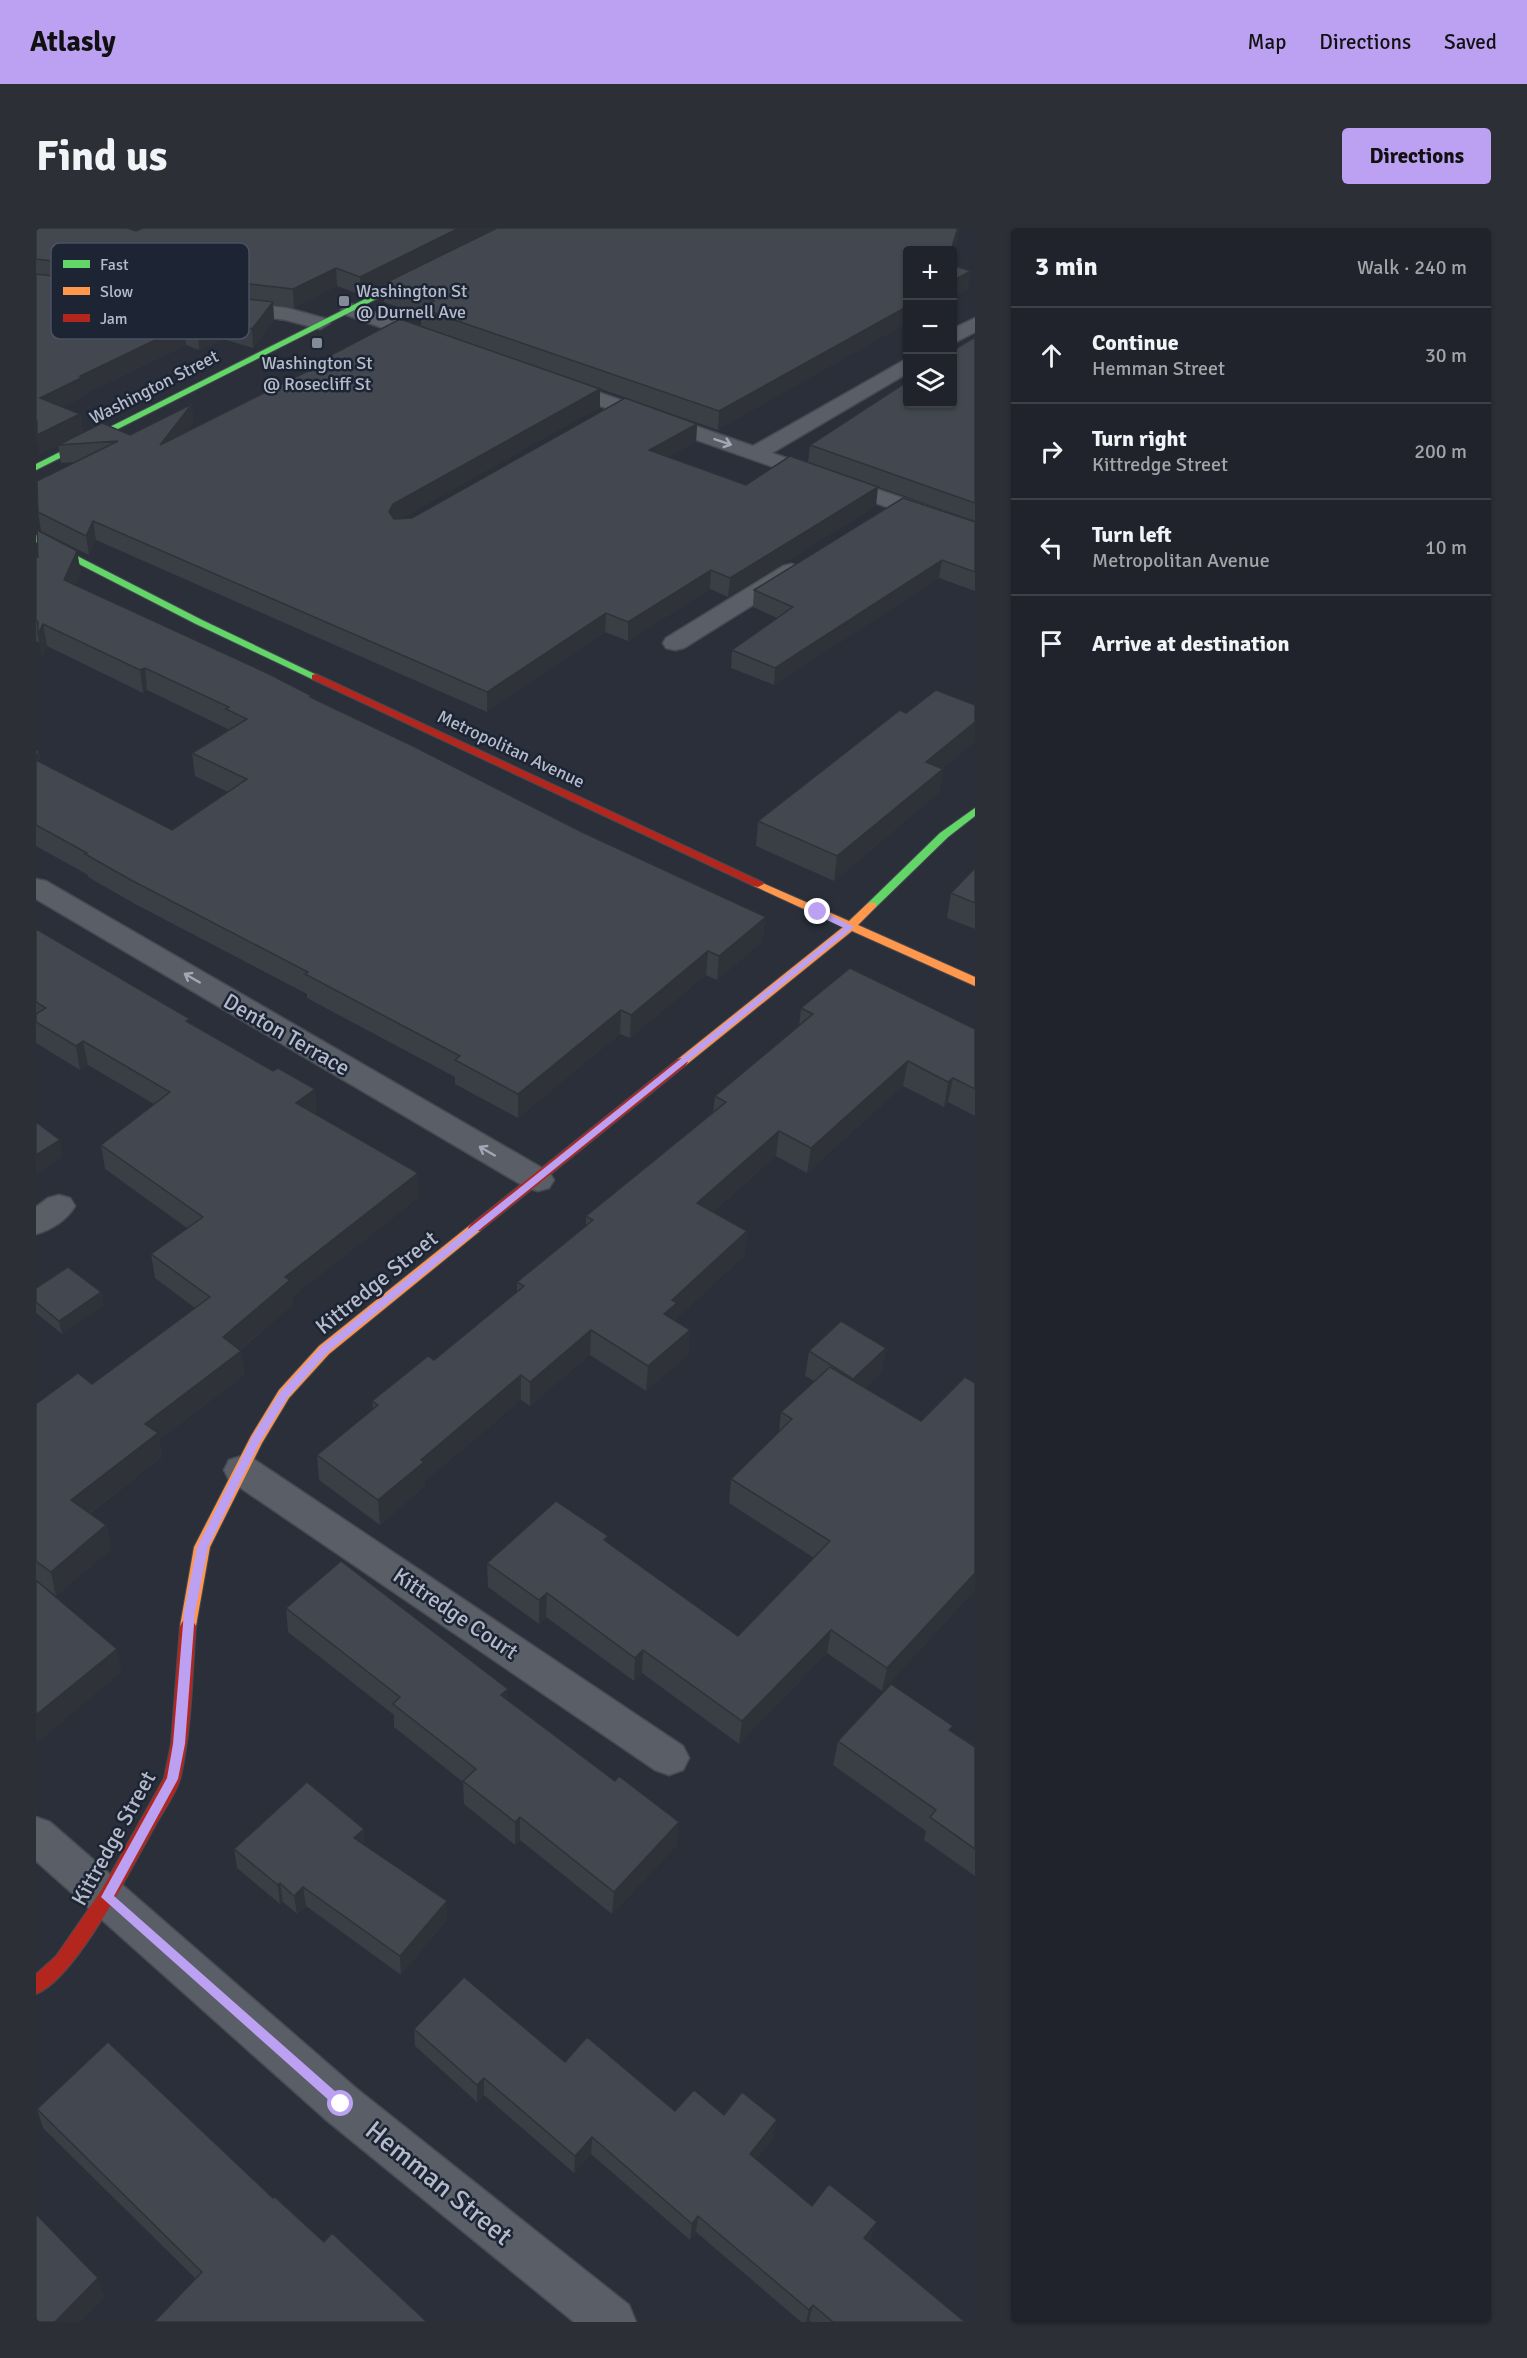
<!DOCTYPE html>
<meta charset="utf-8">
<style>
:root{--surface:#20232b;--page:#2d2f37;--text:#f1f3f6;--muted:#a2a4a9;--line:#3d4047;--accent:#bca0f2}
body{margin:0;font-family:Signika,sans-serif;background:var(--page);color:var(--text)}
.controls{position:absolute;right:18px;top:18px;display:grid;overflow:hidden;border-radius:6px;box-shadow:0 2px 4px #0004}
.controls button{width:54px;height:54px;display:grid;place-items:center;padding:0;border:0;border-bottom:2px solid var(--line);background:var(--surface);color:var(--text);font:30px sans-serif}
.stop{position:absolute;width:18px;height:18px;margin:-14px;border:4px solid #bca0f2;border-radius:50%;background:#fff}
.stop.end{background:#bca0f2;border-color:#fff;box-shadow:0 2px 6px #0008}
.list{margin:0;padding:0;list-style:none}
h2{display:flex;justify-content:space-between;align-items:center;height:78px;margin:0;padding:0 24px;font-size:26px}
h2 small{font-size:20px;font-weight:400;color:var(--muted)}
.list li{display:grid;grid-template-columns:39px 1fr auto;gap:18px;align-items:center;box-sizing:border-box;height:96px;padding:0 24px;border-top:2px solid var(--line)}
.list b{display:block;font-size:22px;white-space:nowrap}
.list p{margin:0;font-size:20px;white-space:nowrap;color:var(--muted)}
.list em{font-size:20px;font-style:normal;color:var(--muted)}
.icon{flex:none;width:33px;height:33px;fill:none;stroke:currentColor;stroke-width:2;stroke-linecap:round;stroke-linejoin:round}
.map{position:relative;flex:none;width:939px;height:2094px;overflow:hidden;border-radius:6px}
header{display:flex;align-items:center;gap:36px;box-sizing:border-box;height:84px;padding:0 30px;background:var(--accent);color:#111}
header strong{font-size:28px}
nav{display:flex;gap:33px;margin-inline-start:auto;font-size:21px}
.intro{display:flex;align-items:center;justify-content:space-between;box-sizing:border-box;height:144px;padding:0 36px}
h1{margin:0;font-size:42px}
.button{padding:15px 27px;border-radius:6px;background:var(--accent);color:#111;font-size:21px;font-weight:700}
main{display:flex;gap:36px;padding:0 36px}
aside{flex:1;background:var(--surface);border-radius:6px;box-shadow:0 2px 4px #0004}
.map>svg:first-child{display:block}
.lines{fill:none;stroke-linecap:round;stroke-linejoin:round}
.street-casing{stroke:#464a52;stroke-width:3}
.fast-casing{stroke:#464a52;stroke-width:2}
.slow-casing{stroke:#464a52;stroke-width:2}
.jam-casing{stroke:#464a52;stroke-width:2}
.street{fill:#5a5e67;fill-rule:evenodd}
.fast{fill:#63d668;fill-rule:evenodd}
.slow{fill:#ff974d;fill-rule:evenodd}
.jam{fill:#b3261e;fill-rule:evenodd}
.wall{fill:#3a3e45}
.shaded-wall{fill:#2f3238}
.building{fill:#434850;stroke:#2f3238;stroke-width:1.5}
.oneway{stroke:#a2a8b6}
.route{fill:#bca0f2}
.poi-dot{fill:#848a97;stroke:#1d2534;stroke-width:2}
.labels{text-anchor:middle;stroke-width:5;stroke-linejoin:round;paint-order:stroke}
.far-poi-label{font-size:18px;fill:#b4bbca;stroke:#1d2534;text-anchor:start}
.far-street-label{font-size:18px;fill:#b4bbca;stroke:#1d2534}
.street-label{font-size:22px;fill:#b4bbca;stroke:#1d2534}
.near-street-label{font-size:27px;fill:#b4bbca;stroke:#1d2534}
.key{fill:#1d2534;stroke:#4a5261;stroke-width:1.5}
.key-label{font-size:16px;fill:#b4bbca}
</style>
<header>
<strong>Atlasly</strong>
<nav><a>Map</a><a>Directions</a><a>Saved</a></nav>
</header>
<div class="intro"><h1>Find us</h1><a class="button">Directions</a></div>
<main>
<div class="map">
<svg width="939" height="2094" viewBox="0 0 939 2094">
<rect width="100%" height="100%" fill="#2a2f39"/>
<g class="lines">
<g class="street-casing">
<path id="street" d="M194,73L251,80L291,91L294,95L284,101L250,92L187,83L184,79Z
M315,76L402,107L405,111L402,115H388L308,86L305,82Z
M939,90V104L916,116V101Z
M872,130V145L736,225L939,295V310L516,161L513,157L516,153H530L717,218Z
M755,336L763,338L767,343L763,348L648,420L639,422L630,420L627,415L630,410L747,338Z
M0,651L10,653L513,944L518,952L513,960L502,963L491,960L0,671Z
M23,967L34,970L39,978C31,992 15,1002 0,1006V979L12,970Z
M206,1228L219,1232L647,1518L653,1530L647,1542L633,1547L619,1542L193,1252L188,1242L193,1232Z
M0,1589L14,1594L321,1861L593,2077L600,2094H538L289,1891L0,1633Z"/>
</g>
<g class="fast-casing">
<path id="fast" d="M385,43L392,45L0,242V236Z
M0,307L166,392L285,449L280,452L276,451L160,396L0,314Z
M939,580V588L912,609L840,679H832V675L904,605Z"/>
</g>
<g class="slow-casing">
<path id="slow" d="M722,653L813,693L832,675H840V679L822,697L939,749V758L816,703L650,837H642L640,834L642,831L807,699L718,658L716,656Z
M439,995L444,997L446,1000L444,1003L293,1126L253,1170L226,1215L174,1319L160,1398L157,1403L152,1404L147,1403L144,1398L158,1319L215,1208L243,1162L283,1118L434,997Z"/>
</g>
<g class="jam-casing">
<path id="jam" d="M280,446L726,654L728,656L722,659L718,658L276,451V447Z
M646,830L652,834L650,837L444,1003H434L432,1000L434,997L642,831Z
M152,1392L157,1393L160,1398C156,1448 156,1499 145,1548C141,1566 126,1584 118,1600C96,1639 40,1751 0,1766V1746L20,1728L65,1663L128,1550L135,1516L144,1398L147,1393Z"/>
</g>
<use href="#street" class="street"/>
<use href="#fast" class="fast"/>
<use href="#slow" class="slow"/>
<use href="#jam" class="jam"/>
</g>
<path class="wall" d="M0,0L100,3L107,0H459L325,67L301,58L258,80L237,77L238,93L217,120L187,111L163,122L150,117L49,166V168L27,179L44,186L47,205L94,207L158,194L151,203L276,141V137L564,161V179L366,290H376L661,196L660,214L633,229L710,257L840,278L692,369L674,361L592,413L569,404L451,484L60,312L53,327L5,303L2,284L39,234L25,235L22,217L4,227L2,213L0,214Z
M461,0H925L916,28L682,202L385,98V87L348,74L347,56Z
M939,109V293L772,234L774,217Z
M939,294V363L903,350L738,457L695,440L696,422L741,390L717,379L718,362Z
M0,328L45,345L39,357L277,471L727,713L681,752L670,747L594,810L584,806L482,890L419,856V849L271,770V766L99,676L52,649V647L0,618V522L3,524L5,535L136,602L192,564L159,548L156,525L192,503V501L111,462L107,465L11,418L6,430L4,415L0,413Z
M907,541L903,565L798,653L720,618L722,593Z
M939,640V701L911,690L915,665Z
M0,701L154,795L281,885L279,886L383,969L256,1069L257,1076L204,1122L205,1123L208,1147L123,1212L126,1229L54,1285L70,1297L75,1321L20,1368L0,1352V1176L56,1156L159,1080L119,1050L115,1026L151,1000L69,941L65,917L118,876L52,837L44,842L0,815Z
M765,780L939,801V888L912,874L908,879L867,858L771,945L740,928L677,984L711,1003L708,1028L640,1091V1093L654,1102L652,1127L610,1163L554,1127L494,1178L485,1172L388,1254L389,1258L344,1297L283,1252L281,1227L337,1181L336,1173L398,1132L481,1064V1054L550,999V988L677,884L679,868L763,798Z
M0,1060L65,1064L67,1077L26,1106L0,1085Z
M850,1120L845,1145L829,1160L885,1193L939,1155V1362L846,1463L791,1425L703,1516L606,1445L598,1453L510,1389L503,1396L452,1359L451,1335L572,1315L702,1408L778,1330L693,1275L695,1251L743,1204L745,1184L778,1153L769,1148L773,1123Z
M250,1380L472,1472L641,1617L576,1686L484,1612L479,1617L428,1576L427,1554L358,1499V1487L252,1404Z
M915,1503L939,1519V1648L888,1612L890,1603L797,1537L802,1513Z
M329,1617L411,1673V1692L365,1747L270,1678L261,1686L247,1674L244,1676L201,1640L198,1621Z
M378,1801L529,1834L639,1883L688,1887L738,1909L720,1931L776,1978L836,2010L833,2014L929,2094H775L773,2092L771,2094H765L660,2004L654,2012L555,1926L538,1945L448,1867L441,1874L379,1818Z
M1,1881L237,1970L288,2014L160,2051L7,1900Z"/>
<path class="shaded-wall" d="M423,0H459L325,67L324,49Z
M922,0H925L916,28V22H915Z
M300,40L301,58L258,80L257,61Z
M935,43L932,61L916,70V53Z
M237,74L238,93L217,120L216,101Z
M872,78V95L682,202L683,183Z
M185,92L187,111L163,122L162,103Z
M148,98L150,117L49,166V168L7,189L4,170L44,148Z
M564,161V179L358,295L353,284L357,276Z
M156,176L158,194L126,235L124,217Z
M44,186L47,205L4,227L2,213L0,214V193Z
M661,196L660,214L612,241L613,222Z
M842,259L840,278L692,369L694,350Z
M57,293L60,312L53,327L50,308Z
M41,323L45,345L31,374L28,352Z
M906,332L903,350L738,457L739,440Z
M675,342L674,361L592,413V394Z
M570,385L569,404L451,484V464Z
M7,396L11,418L6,430L2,407Z
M109,440L111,462L107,465L104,442Z
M939,494V514L886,558L890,534Z
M3,524L7,547L0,551V526Z
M907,541L903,565L798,653L801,628Z
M730,689L727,713L681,752L683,728Z
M672,723L670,747L594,810L595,787Z
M585,782L584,806L482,890V866Z
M47,813L52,837L44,842L40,818Z
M872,833L867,858L771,945L775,920Z
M917,850L912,874L908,879L912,854Z
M279,861L281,885L262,899L260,875Z
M743,903L740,928L659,1000L661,975Z
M24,912L27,929L0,947V927Z
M382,945L383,969L256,1069L257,1076L190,1133L187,1109L249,1049Z
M711,1003L708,1028L640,1091L639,1100L628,1086L636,1072Z
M65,1064L67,1077L26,1106L23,1093Z
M555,1102L554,1127L494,1178V1154Z
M654,1102L652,1127L610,1163L612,1138Z
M850,1120L845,1145L813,1176L817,1151Z
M205,1123L208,1147L123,1212L126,1229L40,1295L35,1272L109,1196Z
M485,1147V1172L388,1254L389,1258L344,1297L342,1272L385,1232Z
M70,1297L75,1321L20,1368L15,1344Z
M939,1345V1362L846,1463L851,1440Z
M511,1365L510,1389L503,1396V1372Z
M795,1402L791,1425L703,1516L706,1493Z
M81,1421L86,1444L0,1516V1487Z
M607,1422L606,1445L598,1453L599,1430Z
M472,1461V1484L465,1467Z
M484,1589V1612L479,1617V1594Z
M643,1594L641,1617L576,1686L578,1664Z
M328,1601L329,1620L318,1610Z
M244,1655L247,1674L244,1676L242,1657Z
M267,1659L270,1678L261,1686L258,1668Z
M411,1673V1692L365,1747L364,1728Z
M448,1850V1867L441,1874V1857Z
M741,1892L738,1909L711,1942L714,1926Z
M556,1909L555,1926L538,1945L539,1928Z
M662,1988L660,2004L654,2012L656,1996Z
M841,1994L836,2010L824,2026L828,2010Z
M62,2050L69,2069L44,2094H19Z
M777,2077L773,2092L771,2094H770L773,2082Z"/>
<path class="building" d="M0,0H91L100,3L107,0H423L324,49L300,40L257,61L0,31Z
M461,0H922L915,22H872V78L683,183L384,80L398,73L347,56Z
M916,37L935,43L916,53Z
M0,46L237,74L216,101L185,92L162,103L148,98L44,148L47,149L4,170L44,186L1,207V193H0Z
M364,91L564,161L357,276L353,284L358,291L376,290L589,170L661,196L613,222L710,257L754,228L842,259L694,350L675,342L592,394L570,385L451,464L57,293L50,308L2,284L1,253L82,213L22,217L66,195L94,207L156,176L124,217L280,139L276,137Z
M939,109V275L774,217L872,153V176H916V123Z
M867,270L939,294V344L906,332L739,440L696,422L757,379L718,362Z
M1,302L41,323L28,352L233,446L276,468L274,469L375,517L546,604L730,689L683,728L672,723L595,787L585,782L482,866L419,832L424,828L269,746L272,744L95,652L49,626L51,625L0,597V532L136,602L211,551L156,525L211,491L190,481L193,479L109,440L104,442L7,396L2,407V394L0,392V328L2,329Z
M900,462L939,477V494L890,534L907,541L801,628L722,593L864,482L870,485Z
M939,640V675L915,665Z
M0,701L154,791L150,793L237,843L242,840L279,861L260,875L382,945L249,1049L254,1052L187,1109L205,1123L109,1196L122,1205L35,1272L70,1297L15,1344L0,1333V1176L42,1145L56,1156L174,1069L115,1026L167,989L65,917L134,864L47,813L40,818L0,794V786L10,780L0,774Z
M814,740L939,801V861L917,850L912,854L872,833L775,920L743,903L661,975L711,1003L636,1072L641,1075L628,1086L654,1102L612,1138L555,1102L494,1154L485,1147L385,1232L388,1234L342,1272L281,1227L342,1177L336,1173L392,1128L398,1132L488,1058L481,1054L557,992L550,988L690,874L679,868L777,786L765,780Z
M0,894L24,912L0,927Z
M32,1039L65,1064L23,1093L0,1074V1060Z
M805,1093L850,1120L817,1151L773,1123Z
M794,1139L885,1193L929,1149L939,1155V1345L851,1440L795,1402L706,1493L607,1422L599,1430L511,1365L503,1372L451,1335L520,1273L572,1308L568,1312L702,1408L794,1313L695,1251L756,1191L745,1184Z
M305,1333L472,1461L465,1467L579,1553L583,1548L643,1594L578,1664L484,1589L479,1594L427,1553L440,1541L357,1476L364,1469L250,1380Z
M2,1354L81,1421L0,1487V1355Z
M855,1456L917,1498L913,1502L939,1519V1621L894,1589L900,1582L802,1513Z
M271,1554L328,1601L318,1610L411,1673L364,1728L267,1659L258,1668L244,1655L242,1657L198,1621Z
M428,1749L529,1834L551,1809L639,1883L658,1862L688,1887L706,1864L741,1892L714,1926L776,1978L793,1956L841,1994L828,2010L929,2094H797L777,2077L773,2082L662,1988L656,1996L556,1909L539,1928L448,1850L441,1857L378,1801Z
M72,1814L237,1970L239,1969L288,2014L296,2005L391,2094H118L166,2044L1,1881Z
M0,1986L62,2050L19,2094H0Z"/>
<defs><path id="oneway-shaft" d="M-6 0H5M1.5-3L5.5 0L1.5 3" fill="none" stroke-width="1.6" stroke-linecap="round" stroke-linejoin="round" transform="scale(1.5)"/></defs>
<g class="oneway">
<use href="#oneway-shaft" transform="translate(687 214) rotate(19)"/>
<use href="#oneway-shaft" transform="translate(156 750) rotate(-150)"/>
<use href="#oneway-shaft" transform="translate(451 923) rotate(-150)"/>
</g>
<path class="route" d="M779,682H785L818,699L292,1124L252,1169L224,1214L172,1319L159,1384L149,1516L142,1551L78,1668L309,1872V1881L305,1883L65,1669L131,1550L137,1516L148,1384L161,1319L216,1209L244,1164L285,1119L808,700L779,686Z"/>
<g class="poi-dot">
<rect x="302" y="67" width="12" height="12" rx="3"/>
<rect x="275" y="109" width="12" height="12" rx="3"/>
</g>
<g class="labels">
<g class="far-poi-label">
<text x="320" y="69">Washington St<tspan x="320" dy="21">@ Durnell Ave</tspan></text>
<text x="281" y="141" text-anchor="middle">Washington St<tspan x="281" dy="21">@ Rosecliff St</tspan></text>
</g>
<g class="far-street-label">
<text transform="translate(118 159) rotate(-27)" y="6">Washington Street</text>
<text transform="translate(475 521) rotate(25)" y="6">Metropolitan Avenue</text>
</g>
<g class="street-label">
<text transform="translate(251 806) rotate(30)" y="8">Denton Terrace</text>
<text transform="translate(340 1054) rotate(-39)" y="8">Kittredge Street</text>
<text transform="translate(420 1385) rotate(34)" y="8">Kittredge Court</text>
<text transform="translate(77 1610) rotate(-61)" y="8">Kittredge Street</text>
</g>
<g class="near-street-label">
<text transform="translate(403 1955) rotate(39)" y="9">Hemman Street</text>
</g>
</g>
<rect x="15" y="15" width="198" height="96" rx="9" class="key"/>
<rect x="27" y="32" width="27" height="8" fill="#63d668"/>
<rect x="27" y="59" width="27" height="8" fill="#ff974d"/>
<rect x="27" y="86" width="27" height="8" fill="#b3261e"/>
<g class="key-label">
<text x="64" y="42">Fast</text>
<text x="64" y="69">Slow</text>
<text x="64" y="96">Jam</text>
</g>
</svg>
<div class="controls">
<button>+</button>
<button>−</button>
<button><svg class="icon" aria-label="layers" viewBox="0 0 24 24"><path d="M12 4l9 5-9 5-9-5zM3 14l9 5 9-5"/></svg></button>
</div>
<div class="stop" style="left:305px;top:1876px"></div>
<div class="stop end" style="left:782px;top:684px"></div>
</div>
<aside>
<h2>3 min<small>Walk · 240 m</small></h2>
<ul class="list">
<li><svg class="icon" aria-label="ahead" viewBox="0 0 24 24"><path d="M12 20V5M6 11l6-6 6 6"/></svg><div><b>Continue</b><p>Hemman Street</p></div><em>30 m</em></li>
<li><svg class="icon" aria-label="right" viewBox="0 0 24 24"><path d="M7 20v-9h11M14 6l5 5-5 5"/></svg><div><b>Turn right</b><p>Kittredge Street</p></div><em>200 m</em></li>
<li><svg class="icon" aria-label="left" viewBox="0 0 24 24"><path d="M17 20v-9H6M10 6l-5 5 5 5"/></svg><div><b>Turn left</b><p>Metropolitan Avenue</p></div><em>10 m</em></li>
<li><svg class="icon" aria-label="arrive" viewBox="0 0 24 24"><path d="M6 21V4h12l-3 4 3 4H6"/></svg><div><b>Arrive at destination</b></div></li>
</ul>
</aside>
</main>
